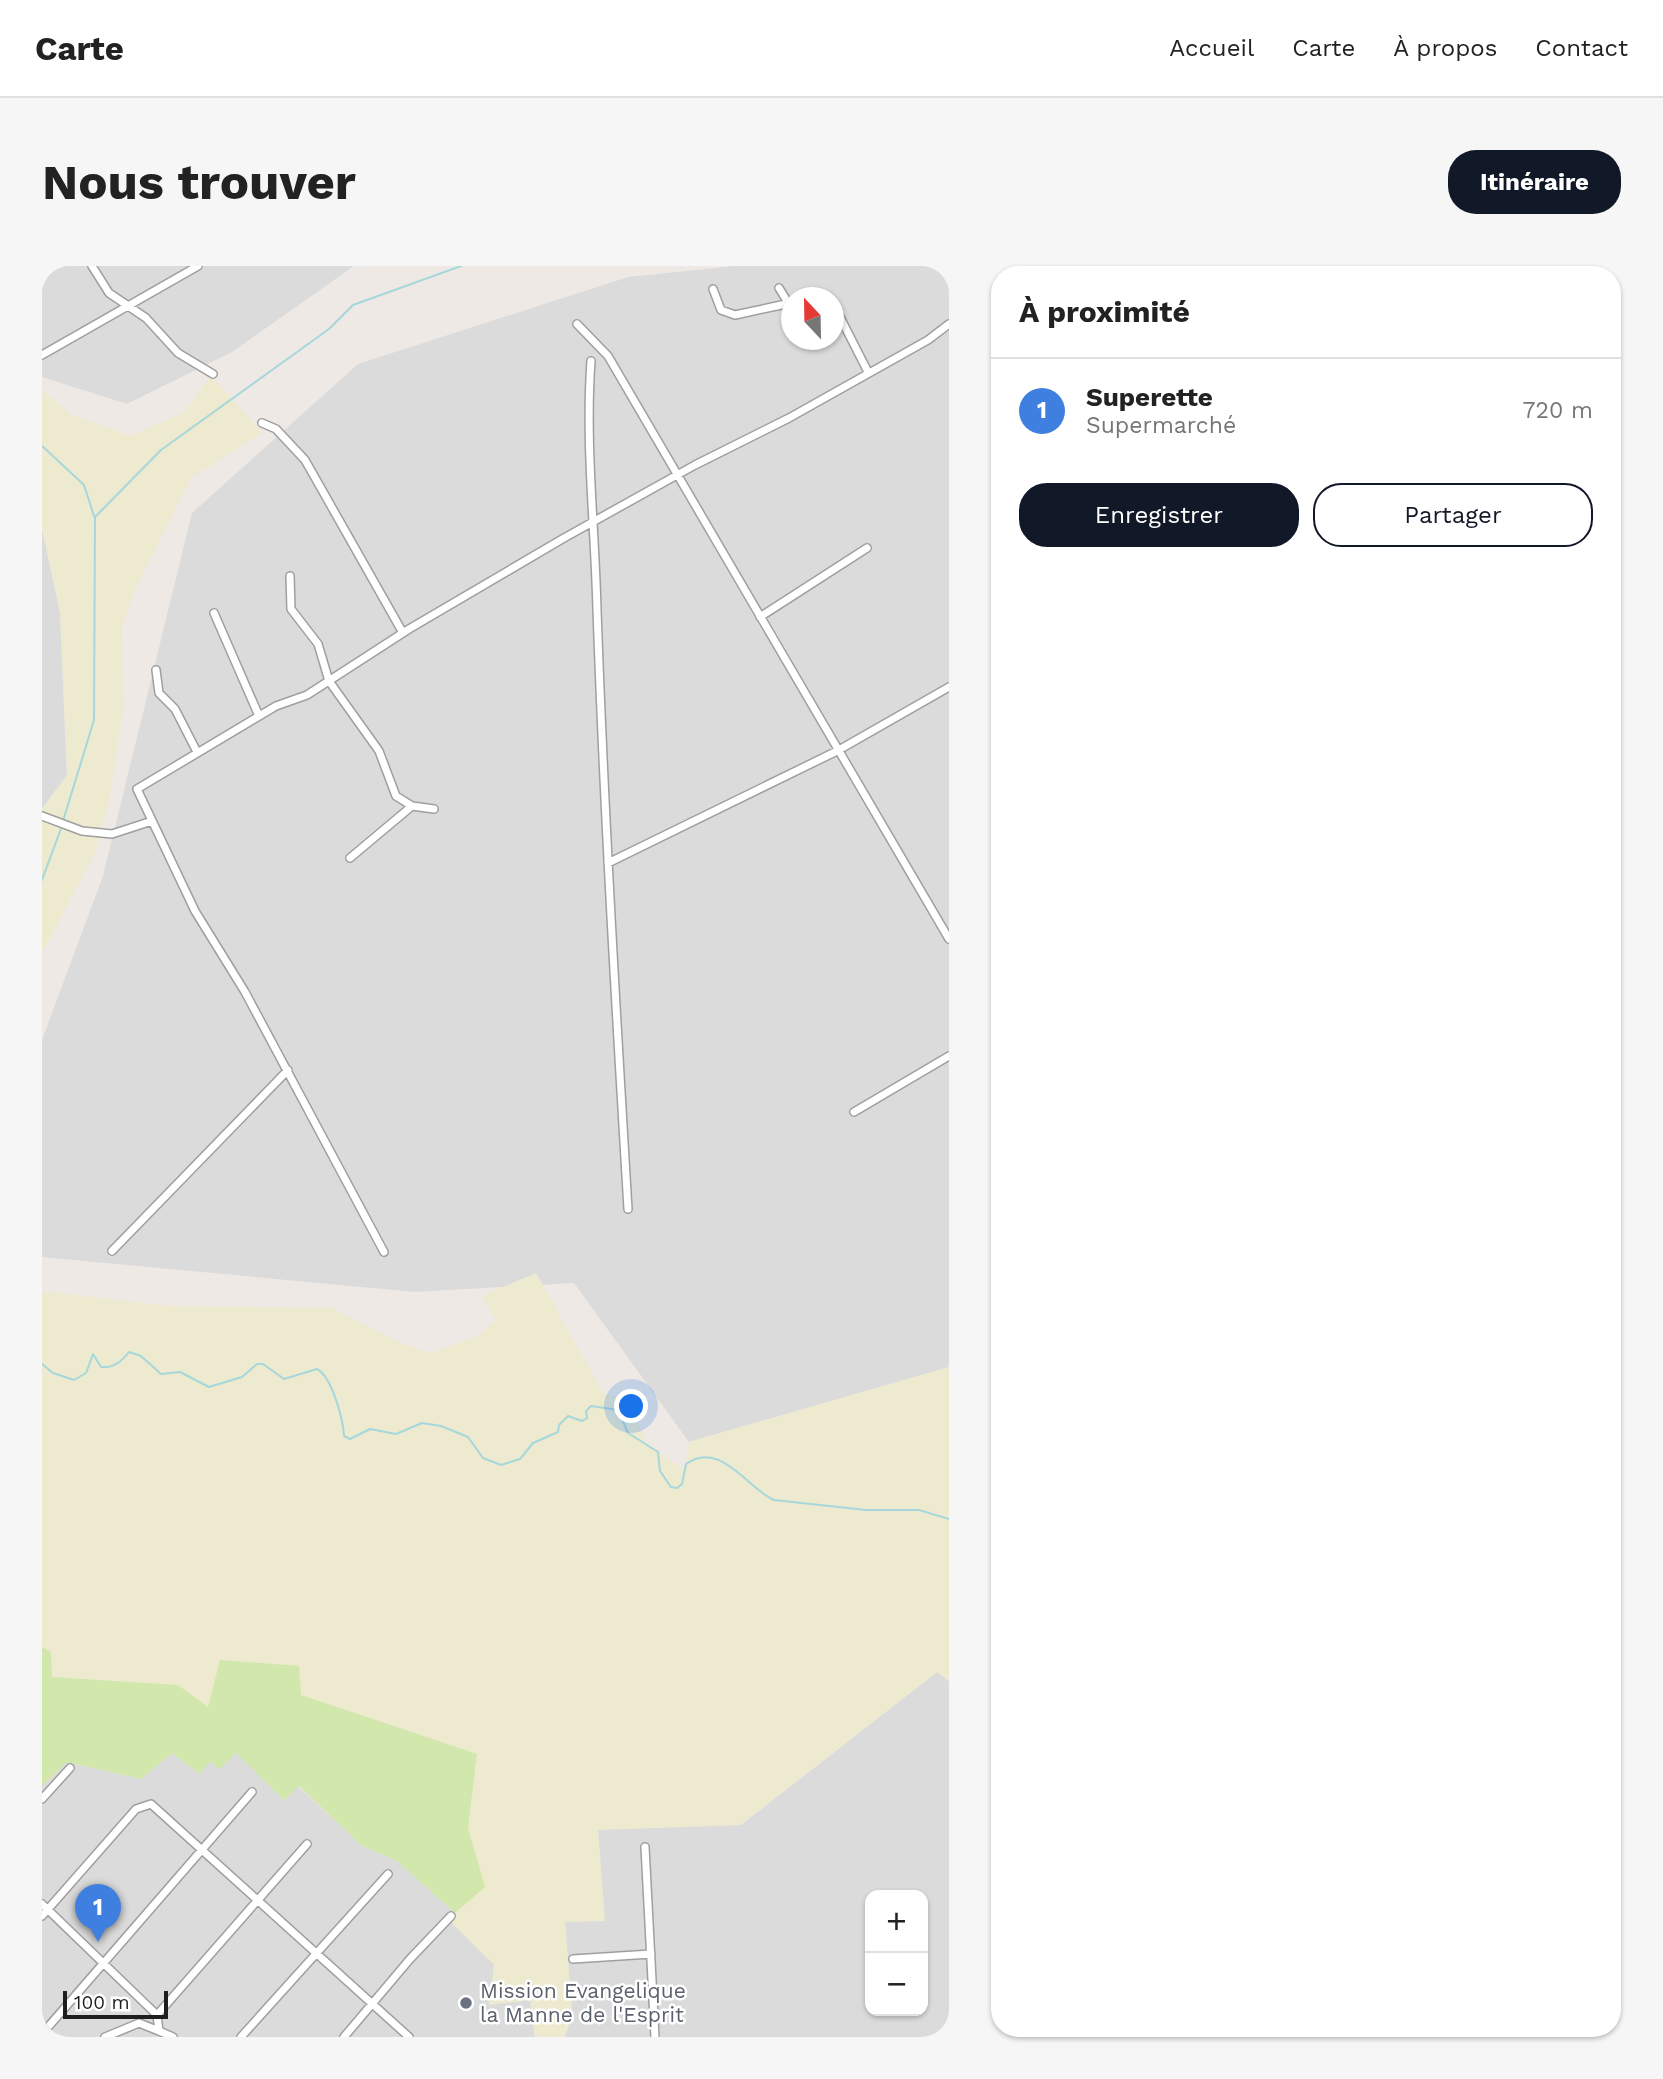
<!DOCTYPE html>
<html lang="fr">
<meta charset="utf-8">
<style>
:root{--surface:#fff;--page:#f6f6f6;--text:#222;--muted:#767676;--line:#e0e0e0;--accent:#111827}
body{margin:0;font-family:"Work Sans",sans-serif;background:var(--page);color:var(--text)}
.controls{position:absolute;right:21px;bottom:21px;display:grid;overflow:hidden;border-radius:14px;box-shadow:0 2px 5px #0004}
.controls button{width:63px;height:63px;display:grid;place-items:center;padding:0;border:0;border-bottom:2px solid var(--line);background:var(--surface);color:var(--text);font:35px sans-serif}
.compass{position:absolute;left:739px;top:21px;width:63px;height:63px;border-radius:50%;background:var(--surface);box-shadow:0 2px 5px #0004;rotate:338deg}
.scale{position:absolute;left:21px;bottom:18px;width:105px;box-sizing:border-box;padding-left:7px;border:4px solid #1e1e1e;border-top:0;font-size:19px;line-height:24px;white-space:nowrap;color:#1e1e1e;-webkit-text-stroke:5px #fff;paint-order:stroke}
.you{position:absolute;left:590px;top:1141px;width:24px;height:24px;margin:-18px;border:5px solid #fff;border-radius:50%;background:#1a73e8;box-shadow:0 0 0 10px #1a73e833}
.badge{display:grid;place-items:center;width:46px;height:46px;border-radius:50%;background:var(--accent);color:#fff;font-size:23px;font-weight:700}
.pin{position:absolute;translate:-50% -58px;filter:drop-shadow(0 2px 4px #0008)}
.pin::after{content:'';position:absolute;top:37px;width:24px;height:21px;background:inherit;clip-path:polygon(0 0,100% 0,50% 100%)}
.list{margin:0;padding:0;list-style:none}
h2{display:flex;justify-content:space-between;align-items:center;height:91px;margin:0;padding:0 28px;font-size:30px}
h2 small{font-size:23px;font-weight:400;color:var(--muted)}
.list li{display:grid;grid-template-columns:46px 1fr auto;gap:21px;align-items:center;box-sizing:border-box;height:105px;padding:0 28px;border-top:2px solid var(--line)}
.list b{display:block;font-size:26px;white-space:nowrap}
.list p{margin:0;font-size:23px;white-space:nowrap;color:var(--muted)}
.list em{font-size:23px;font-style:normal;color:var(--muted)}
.actions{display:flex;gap:14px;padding:21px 28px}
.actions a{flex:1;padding:16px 0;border:2px solid var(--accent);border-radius:28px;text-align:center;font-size:24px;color:var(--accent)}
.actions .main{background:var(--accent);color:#fff}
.map{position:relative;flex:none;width:907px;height:1771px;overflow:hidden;border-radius:28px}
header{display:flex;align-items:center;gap:42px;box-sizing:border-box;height:98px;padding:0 35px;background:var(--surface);border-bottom:2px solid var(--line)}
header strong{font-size:33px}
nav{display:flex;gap:38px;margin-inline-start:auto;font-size:24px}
.intro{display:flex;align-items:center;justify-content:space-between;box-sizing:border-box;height:168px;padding:0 42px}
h1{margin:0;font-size:49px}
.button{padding:18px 32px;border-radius:28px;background:var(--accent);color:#fff;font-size:24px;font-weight:700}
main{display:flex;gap:42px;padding:0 42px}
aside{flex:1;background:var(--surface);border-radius:28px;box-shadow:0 2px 5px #0004}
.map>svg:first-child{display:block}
.residential{fill:#dcdbdb;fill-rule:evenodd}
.farmland{fill:#edead0}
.grass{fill:#d2e7ab}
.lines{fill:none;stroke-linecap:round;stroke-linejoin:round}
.stream{stroke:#a6d7db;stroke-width:2}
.street-casing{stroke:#9f9f9f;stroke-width:10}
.street{stroke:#fff;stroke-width:7}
.worship-dot{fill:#6b7280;stroke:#fff;stroke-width:2.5}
.labels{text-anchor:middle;stroke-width:5;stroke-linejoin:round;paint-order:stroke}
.worship-label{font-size:21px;fill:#5b616d;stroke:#fff;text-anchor:start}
</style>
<header>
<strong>Carte</strong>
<nav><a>Accueil</a><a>Carte</a><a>À propos</a><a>Contact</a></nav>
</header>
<div class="intro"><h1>Nous trouver</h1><a class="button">Itinéraire</a></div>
<main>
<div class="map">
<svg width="907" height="1771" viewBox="0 0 907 1771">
<rect width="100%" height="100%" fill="#eee9e4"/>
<path class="residential" d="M0,0H312L190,86L85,138L0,111Z
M693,0H907V1101L647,1176L532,1017L373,1026L0,991V774L61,610L150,247L316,98L586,11ZM750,32H792V74H750Z
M0,263L18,346L25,509L0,543Z
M895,1406L907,1415V1771H523L530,1748L523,1656L562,1654L556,1563L699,1559ZM828,1629H881V1745H828Z
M194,1486L242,1534L256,1520L319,1579L355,1595L413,1647L410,1657L489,1734L493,1771H0V1520L25,1496L99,1513L130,1487L168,1496L178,1502Z"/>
<path class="farmland" d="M169,109L220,167L149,212L94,321L80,361L81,444L67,536L53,586L0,688V543L25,509L18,346L0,263V123L29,149L88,170L143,146Z
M494,1007L561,1127L587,1134L605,1178L643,1205L647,1176L907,1101V1415L895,1406L698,1559L556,1564L563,1655L523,1656L530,1748L523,1771H493L488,1734L447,1739L452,1699L410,1657L413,1647L442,1621L426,1562L435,1488L259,1429L166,1442L136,1419L9,1411V1386L0,1381V1025L126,1040L290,1042L362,1078L388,1087L435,1071L454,1054L440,1030Z"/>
<path class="grass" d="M0,1381L9,1386L10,1411L136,1419L166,1441L178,1394L257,1400L259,1429L435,1488L426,1562L443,1621L413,1647L355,1595L319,1579L257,1520L242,1534L194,1487L178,1503L168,1496L157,1508L130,1487L99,1513L25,1496L0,1520Z"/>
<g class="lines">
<path class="stream" d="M0,180L42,219L52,250
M21,555L52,454L53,251L119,184L287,63L311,39L419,0
M0,614L20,560
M0,1098L11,1107L32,1114L44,1107L51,1088L59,1101C72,1102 79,1096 87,1086L99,1090L119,1108L138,1106L167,1121L200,1111L215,1098H221L242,1113L275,1103C290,1111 301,1153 302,1170L308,1173L328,1163L354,1168L380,1157L399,1160L426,1171L441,1192L459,1199L478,1193L491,1177L516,1166L517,1159L526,1150L540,1155L545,1152L544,1145L549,1140L576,1144L586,1167L616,1186L618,1205L629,1221L635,1222L640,1218L644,1198C678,1173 706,1223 732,1234L824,1244H877L907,1253"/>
<g class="street-casing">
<path id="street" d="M50,0L67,27L104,52L136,87L171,108
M737,22L750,43
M671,23L679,44L693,49L744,38
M792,49L798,51L826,106
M535,58L566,90L907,673
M0,89L156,0
M549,95C543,177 553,261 555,344C562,544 574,743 586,943
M220,157L234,163L263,194L361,367
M248,310L249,343L276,378L287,415L337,485L354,530L370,540L392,543
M172,347L217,450
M718,351L825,282
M114,404L117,427L133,443L155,486
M0,550L40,565L70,568L110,555
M308,592L370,540
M566,597L795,485L907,421
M812,846L907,790
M70,985L246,804
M342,986L203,726L153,645L95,523L234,440L265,429L367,363L522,272L653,199L747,152L886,74L907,58
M0,1533L28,1502
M603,1581L613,1771
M0,1638L115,1749
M0,1650L94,1543L109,1538L367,1771
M531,1693L609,1688
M0,1768L210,1526
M63,1771L97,1757L117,1765
M131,1771L117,1765L115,1749L265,1578
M199,1771L346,1608
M302,1771L368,1693L409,1650"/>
</g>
<use href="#street" class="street"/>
</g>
<circle class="worship-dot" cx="424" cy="1737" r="7"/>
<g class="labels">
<g class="worship-label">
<text x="438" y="1732">Mission Evangelique<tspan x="438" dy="24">la Manne de l'Esprit</tspan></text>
</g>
</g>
</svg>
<div class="controls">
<button>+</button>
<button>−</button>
</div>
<svg class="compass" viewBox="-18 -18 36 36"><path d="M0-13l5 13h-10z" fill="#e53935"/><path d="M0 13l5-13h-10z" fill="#767676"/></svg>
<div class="scale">100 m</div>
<div class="you"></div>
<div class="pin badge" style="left:56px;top:1676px;background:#3f7fe0">1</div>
</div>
<aside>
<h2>À proximité<small></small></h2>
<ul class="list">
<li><span class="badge" style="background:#3f7fe0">1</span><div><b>Superette</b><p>Supermarché</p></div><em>720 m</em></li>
</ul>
<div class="actions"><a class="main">Enregistrer</a><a>Partager</a></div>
</aside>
</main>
